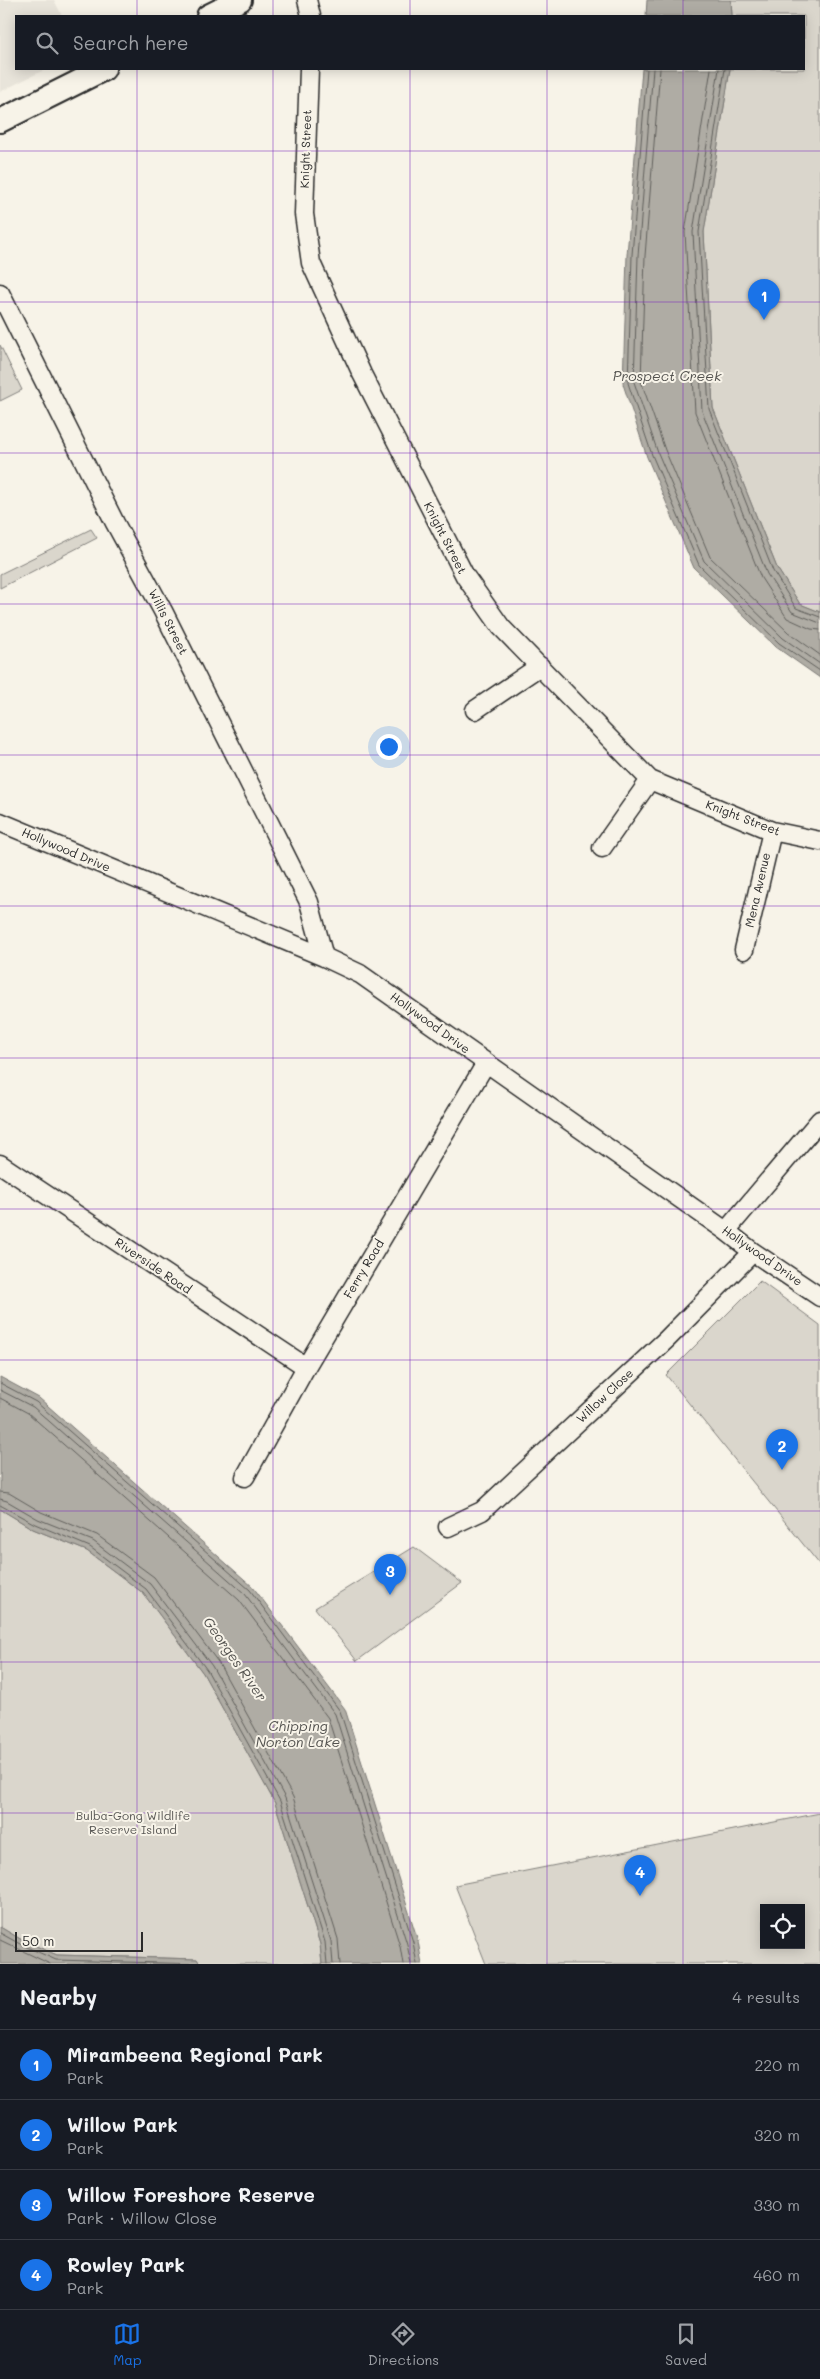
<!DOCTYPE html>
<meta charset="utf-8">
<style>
:root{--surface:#171b24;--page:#20242c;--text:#f1f3f6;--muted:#9ea1a6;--line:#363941;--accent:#1a73e8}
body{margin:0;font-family:Mali,sans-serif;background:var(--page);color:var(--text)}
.controls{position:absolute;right:15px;bottom:15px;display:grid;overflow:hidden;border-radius:0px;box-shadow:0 2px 12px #0003}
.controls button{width:45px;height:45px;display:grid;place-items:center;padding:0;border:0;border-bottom:1px solid var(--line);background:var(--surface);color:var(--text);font:25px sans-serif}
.scale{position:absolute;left:15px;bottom:12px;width:128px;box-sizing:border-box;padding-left:5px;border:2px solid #2b2b2b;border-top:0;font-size:14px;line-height:18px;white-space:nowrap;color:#2b2b2b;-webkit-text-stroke:4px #f7f3e8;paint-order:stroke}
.you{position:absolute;left:388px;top:746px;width:18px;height:18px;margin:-12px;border:4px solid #fff;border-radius:50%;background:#1a73e8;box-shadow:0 0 0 8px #1a73e833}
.badge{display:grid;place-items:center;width:32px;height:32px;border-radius:50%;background:var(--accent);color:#fff;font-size:16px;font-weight:700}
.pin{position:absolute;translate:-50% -41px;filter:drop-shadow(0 1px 2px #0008)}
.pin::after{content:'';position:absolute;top:26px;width:18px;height:15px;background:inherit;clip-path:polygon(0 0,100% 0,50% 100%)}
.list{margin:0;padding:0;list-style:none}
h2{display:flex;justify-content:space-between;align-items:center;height:65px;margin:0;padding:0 20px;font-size:21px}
h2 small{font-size:16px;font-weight:400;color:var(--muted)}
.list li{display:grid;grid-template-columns:32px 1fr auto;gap:15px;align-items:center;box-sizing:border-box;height:70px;padding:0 20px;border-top:1px solid var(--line)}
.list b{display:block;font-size:19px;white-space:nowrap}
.list p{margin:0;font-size:16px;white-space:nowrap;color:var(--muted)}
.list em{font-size:16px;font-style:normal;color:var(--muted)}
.icon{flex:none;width:28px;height:28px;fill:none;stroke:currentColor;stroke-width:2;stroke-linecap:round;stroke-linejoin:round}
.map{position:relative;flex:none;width:820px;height:1964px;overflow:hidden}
.search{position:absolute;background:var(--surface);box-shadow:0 2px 12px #0003;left:15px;right:15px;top:15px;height:55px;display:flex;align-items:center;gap:12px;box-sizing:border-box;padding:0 18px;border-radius:0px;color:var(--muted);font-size:19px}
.sheet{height:345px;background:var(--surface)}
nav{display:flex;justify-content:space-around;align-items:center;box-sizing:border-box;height:70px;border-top:1px solid var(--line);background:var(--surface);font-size:14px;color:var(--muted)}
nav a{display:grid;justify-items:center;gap:2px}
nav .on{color:var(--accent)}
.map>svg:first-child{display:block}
.built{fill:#e8e4da}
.green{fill:#dad6cc;stroke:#82807c;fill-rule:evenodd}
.water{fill:#afaca4;stroke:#7a7874}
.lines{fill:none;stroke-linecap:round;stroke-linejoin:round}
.shore{stroke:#605f5b;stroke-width:1}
.minor-casing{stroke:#2b2b2b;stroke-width:21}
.tertiary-casing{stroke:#2b2b2b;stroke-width:26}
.minor{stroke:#f7f3e8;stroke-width:18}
.tertiary{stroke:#f7f3e8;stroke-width:22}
.grid{fill:none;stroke:#7b2cbf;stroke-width:1;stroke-opacity:0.55}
.labels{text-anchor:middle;stroke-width:4;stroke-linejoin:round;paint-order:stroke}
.street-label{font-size:12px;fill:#2b2b2b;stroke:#f7f3e8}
.park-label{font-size:12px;fill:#575653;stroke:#f7f3e8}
.water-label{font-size:14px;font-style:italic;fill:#53524f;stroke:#f7f3e8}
</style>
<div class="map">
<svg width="820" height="1964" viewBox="0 0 820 1964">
<rect width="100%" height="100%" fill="#f7f3e8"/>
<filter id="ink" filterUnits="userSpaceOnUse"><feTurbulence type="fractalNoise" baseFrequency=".02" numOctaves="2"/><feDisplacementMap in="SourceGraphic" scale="10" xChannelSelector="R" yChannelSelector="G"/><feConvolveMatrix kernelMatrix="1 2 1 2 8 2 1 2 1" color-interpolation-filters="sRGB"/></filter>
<g filter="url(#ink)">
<path class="built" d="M0,0H54L62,16H16V69H46L0,92Z"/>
<path class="green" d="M731,0H820V612L800,604L777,568L713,408L704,232L730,69H804V16H732Z
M0,345L22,390L0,401Z
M91,529L97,538L0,588V574Z
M760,1281L820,1325V1565L666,1375Z
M0,1509L33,1529L87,1551L143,1593L203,1673L275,1803L320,1944L322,1964H200L197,1959L57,1955L22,1940L0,1927Z
M414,1547L462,1583L357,1661L315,1608Z
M820,1813V1964H486L455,1885ZM764,1908H801V1945H764Z"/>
<path class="water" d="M647,0H731L732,16H646Z
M642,69H730L704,232L713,408L777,568L800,604L820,612V678L776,647L694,568L647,457L623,384L627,255Z
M0,1377L39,1398L253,1587L345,1709L418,1941L422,1964H322L320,1944L275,1803L203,1673L143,1593L87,1551L33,1529L0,1509Z
M0,1927L22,1940L57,1955L197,1959L200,1964H0Z"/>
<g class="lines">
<path class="shore" d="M647,69L632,255L628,383L652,455L699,565L779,643L820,671
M653,69L638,256L634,382L658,453L704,561L783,638L820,664
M660,69L645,256L641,381L665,450L710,557L788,632L820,655
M711,69L685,232L695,412L761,578L787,618L811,629L820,630
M719,69L693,232L702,411L767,574L792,612L820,623
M725,69L699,232L709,409L773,571L796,608L820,617
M0,1383L36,1402L250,1590L340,1711L413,1942L417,1964
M0,1390L33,1407L245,1594L335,1714L407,1944L411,1964
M0,1398L28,1413L239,1600L328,1718L400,1946L403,1964
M0,1492L9,1493L41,1512L97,1535L154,1577L218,1662L293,1797L338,1939L340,1964
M0,1499L7,1501L38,1519L93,1541L150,1584L212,1666L285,1798L331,1941L333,1964
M0,1505L35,1524L90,1547L146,1589L207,1670L280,1801L325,1942L327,1964
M0,1933L20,1944L56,1960L194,1964
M0,1940L50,1964"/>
<g class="minor-casing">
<path id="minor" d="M307,0L311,16
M309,69L304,214L311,263L362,374L465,576L501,627L650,780L772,831L820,841
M0,293L115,523L163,611L309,902L324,957
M475,710L540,666
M0,822L324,957L360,974L726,1231L753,1252L820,1297
M602,848L650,780
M744,950L772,831
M0,1164L306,1367
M726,1231L820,1120
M245,1477L306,1367L486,1063
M448,1527L482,1511L667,1339L753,1252"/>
</g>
<g class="tertiary-casing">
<path id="tertiary" d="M208,16L240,0
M0,121L104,69"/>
</g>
<use href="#minor" class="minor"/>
<use href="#tertiary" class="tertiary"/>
</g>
</g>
<path class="grid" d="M137,0V16M273,0V16M410,0V16M547,0V16M683,0V16M137,69V1964M273,69V1964M410,69V1964M547,69V1964M683,69V1964M0,151H820M0,302H820M0,453H820M0,604H820M0,755H820M0,906H820M0,1058H820M0,1209H820M0,1360H820M0,1511H820M0,1662H820M0,1813H820"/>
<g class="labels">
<g class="street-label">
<text transform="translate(306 149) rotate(-88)" y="4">Knight Street</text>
<text transform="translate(445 538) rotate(63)" y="4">Knight Street</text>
<text transform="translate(168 622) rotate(63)" y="4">Willis Street</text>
<text transform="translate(743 818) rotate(21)" y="4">Knight Street</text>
<text transform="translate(66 850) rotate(23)" y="4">Hollywood Drive</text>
<text transform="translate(758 890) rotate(-77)" y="4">Mena Avenue</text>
<text transform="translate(430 1023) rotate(36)" y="4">Hollywood Drive</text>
<text transform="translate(762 1256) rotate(35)" y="4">Hollywood Drive</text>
<text transform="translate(153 1266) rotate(34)" y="4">Riverside Road</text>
<text transform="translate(364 1269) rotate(-59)" y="4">Ferry Road</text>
<text transform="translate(605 1396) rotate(-43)" y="4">Willow Close</text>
</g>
<g class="park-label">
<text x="133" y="1820">Bulba-Gong Wildlife<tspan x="133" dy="14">Reserve Island</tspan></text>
</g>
<g class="water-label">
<text x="667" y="381">Prospect Creek</text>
<text transform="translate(235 1659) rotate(55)" y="5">Georges River</text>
<text x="298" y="1731">Chipping<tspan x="298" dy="16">Norton Lake</tspan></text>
</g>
</g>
</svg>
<div class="controls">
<button><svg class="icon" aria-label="locate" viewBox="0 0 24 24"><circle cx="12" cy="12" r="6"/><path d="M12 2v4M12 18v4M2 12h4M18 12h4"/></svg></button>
</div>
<div class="scale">50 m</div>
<div class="you"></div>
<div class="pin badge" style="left:764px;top:320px">1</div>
<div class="pin badge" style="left:782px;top:1470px">2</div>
<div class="pin badge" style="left:390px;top:1595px">3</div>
<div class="pin badge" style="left:640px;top:1896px">4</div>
<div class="search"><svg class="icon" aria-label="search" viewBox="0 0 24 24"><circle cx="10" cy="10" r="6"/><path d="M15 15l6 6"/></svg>Search here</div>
</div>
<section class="sheet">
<h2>Nearby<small>4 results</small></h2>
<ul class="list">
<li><span class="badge">1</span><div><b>Mirambeena Regional Park</b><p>Park</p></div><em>220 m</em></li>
<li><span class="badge">2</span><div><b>Willow Park</b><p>Park</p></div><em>320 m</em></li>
<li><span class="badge">3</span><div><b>Willow Foreshore Reserve</b><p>Park · Willow Close</p></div><em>330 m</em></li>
<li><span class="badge">4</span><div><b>Rowley Park</b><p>Park</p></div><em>460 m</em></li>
</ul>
</section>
<nav>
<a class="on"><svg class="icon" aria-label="map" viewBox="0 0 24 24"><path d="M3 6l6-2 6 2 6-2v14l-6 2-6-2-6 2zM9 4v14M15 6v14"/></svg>Map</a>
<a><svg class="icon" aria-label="directions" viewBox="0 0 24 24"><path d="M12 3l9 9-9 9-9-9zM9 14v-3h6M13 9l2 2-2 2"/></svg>Directions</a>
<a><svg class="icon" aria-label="saved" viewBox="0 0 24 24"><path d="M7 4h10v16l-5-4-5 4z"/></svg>Saved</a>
</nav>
